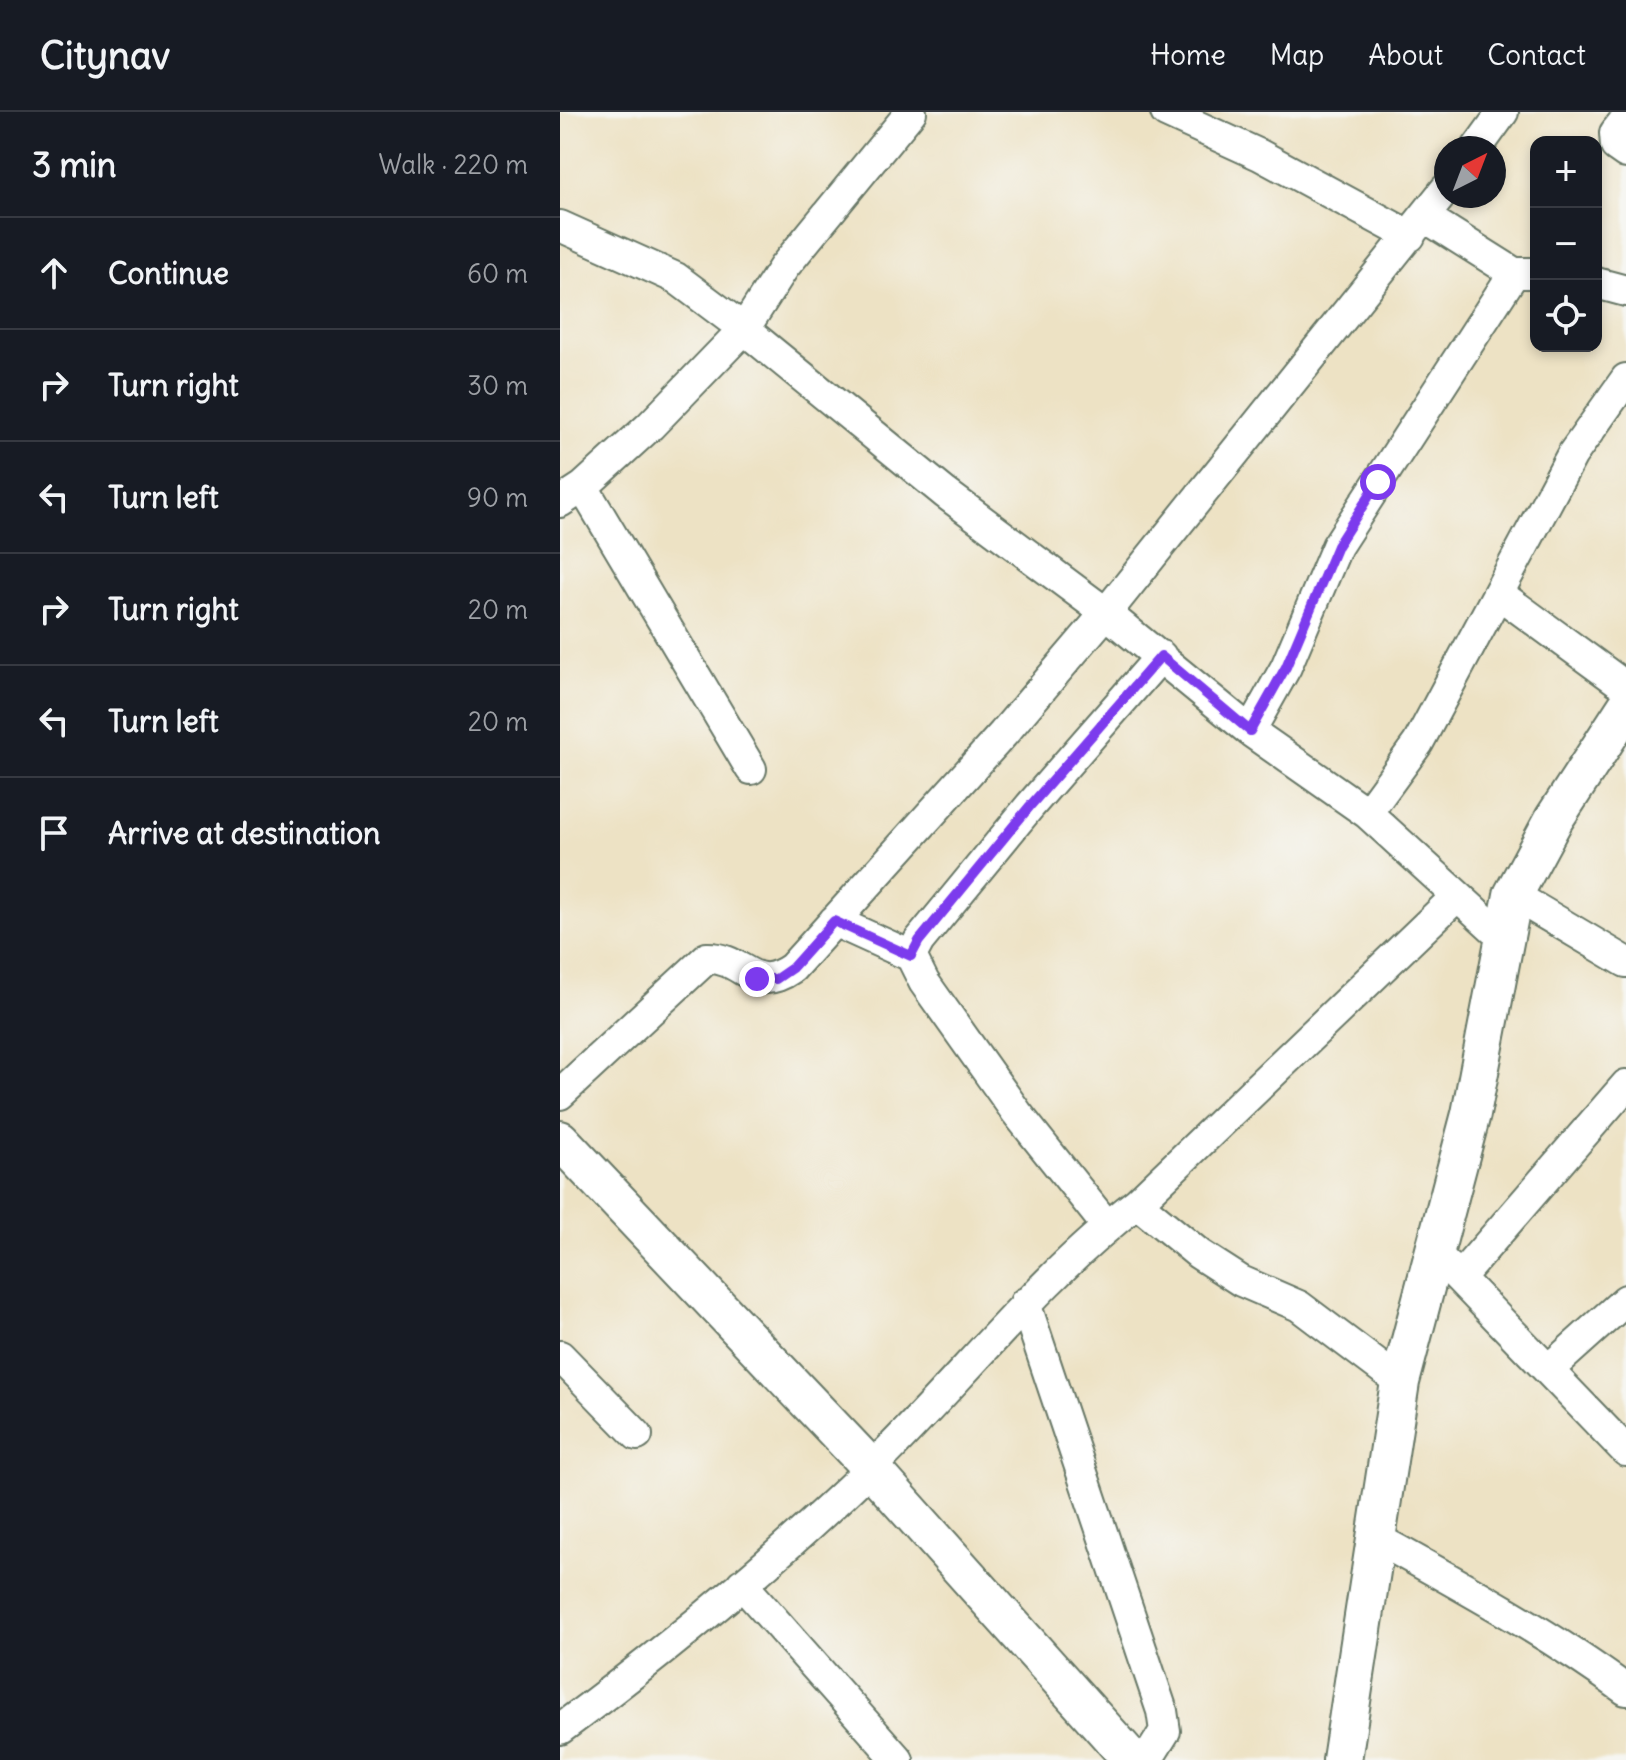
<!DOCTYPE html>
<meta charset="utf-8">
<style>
:root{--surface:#171b24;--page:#20242c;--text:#f1f3f6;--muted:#9ea1a6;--line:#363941}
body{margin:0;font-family:Delius,sans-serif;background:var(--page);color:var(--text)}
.controls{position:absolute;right:24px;top:24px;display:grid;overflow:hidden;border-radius:16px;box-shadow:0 4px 12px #0003}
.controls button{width:72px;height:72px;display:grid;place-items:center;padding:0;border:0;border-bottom:2px solid var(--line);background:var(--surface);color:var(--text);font:40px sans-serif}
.compass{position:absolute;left:874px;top:24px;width:72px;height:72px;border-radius:50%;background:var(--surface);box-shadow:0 4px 12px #0003;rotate:42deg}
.stop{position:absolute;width:24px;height:24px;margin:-18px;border:6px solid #7c3aed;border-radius:50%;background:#fff}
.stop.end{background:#7c3aed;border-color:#fff;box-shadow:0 2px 8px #0008}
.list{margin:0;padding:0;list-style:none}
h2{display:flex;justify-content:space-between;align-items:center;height:104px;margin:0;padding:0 32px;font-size:34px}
h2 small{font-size:26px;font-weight:400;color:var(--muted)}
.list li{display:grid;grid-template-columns:52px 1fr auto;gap:24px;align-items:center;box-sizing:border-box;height:112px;padding:0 32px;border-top:2px solid var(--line)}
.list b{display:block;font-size:30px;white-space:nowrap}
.list em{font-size:26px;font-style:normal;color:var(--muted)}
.icon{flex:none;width:44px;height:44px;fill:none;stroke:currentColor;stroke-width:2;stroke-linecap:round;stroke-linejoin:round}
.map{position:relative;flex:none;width:1066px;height:1648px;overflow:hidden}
header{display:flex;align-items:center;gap:48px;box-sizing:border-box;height:112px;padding:0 40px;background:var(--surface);border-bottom:2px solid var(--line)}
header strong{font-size:38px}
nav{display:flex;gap:44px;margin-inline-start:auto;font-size:28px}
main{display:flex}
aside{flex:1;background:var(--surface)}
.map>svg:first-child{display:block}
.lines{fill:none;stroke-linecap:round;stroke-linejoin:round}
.minor-casing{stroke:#677766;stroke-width:34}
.tertiary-casing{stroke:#677766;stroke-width:42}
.minor{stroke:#fff;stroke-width:30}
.tertiary{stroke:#fff;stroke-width:38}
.route{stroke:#7c3aed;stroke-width:10}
</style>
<header>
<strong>Citynav</strong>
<nav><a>Home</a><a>Map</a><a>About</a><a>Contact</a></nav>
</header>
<main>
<aside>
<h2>3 min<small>Walk · 220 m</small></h2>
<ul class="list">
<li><svg class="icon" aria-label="ahead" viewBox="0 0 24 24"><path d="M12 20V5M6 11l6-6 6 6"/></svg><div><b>Continue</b></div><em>60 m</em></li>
<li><svg class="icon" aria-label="right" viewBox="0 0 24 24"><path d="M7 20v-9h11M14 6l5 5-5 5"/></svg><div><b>Turn right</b></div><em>30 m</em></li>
<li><svg class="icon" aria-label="left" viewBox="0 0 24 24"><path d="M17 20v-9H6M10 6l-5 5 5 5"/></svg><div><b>Turn left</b></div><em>90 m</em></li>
<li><svg class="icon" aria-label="right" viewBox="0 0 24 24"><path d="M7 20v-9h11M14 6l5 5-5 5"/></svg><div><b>Turn right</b></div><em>20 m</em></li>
<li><svg class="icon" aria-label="left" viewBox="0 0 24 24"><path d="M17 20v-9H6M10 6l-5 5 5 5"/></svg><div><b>Turn left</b></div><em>20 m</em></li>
<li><svg class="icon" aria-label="arrive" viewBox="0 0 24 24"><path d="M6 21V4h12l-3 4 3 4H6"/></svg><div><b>Arrive at destination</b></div></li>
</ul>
</aside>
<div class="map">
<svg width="1066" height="1648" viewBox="0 0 1066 1648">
<rect width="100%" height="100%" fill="#f6f6f2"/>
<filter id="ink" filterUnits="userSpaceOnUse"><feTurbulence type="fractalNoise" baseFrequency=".0125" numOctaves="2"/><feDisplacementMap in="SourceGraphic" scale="16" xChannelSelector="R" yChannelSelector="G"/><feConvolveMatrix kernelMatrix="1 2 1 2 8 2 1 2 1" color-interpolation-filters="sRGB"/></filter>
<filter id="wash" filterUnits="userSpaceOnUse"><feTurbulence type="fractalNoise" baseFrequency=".006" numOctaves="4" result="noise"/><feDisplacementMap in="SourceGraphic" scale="32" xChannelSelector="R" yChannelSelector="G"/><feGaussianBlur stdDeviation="1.8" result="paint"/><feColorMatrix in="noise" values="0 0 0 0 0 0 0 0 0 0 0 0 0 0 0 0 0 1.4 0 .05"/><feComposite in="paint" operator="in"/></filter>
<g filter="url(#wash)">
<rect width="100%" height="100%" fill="#ede2c4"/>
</g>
<g filter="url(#ink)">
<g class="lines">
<g class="minor-casing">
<path id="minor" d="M606,0L700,43L850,124
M1066,7L1055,21L1056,34L1066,41
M917,36L943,0
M865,105L954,161H976
M0,114L116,166L184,217L385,381L546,501L690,619L807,701L944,826
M1036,171L1066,179
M23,375L191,657
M0,390L23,375L90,314L184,217L224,155L351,0
M939,482L1066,575
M690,619L726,555L777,434L954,161
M807,701L858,631L1012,343L1066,267
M953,783L1066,850
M274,809L351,844
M0,982L147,846C185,845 192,884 232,856L443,622L546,501L886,77
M577,1091L639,1142L681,1169L739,1194L840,1270
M547,1114L457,1001L364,870L351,844L359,829L470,694L601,544
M874,1140L1066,1339
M899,1166L1066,973
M465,1191L602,1599L605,1619L587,1648
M0,1244L77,1323
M988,1258L1066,1188
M814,1425C900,1473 987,1520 1066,1578
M182,1472L338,1648
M0,1617C108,1537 214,1450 311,1356C401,1268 477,1168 577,1091L897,784"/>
</g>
<g class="tertiary-casing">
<path id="tertiary" d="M0,1028L311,1356L572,1648
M782,1648L840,1270L911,1002L953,783L994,707L1066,596"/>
</g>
<use href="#minor" class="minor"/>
<use href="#tertiary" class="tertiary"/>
</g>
</g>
<g class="lines" filter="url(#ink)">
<path class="route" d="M197,867H216L232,856L274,809L351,844L359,829L470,694L601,544L690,619L726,555L777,434L818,370"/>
</g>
</svg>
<div class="controls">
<button>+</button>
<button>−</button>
<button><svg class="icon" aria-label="locate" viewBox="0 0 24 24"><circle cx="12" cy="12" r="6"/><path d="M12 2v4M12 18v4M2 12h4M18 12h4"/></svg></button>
</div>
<svg class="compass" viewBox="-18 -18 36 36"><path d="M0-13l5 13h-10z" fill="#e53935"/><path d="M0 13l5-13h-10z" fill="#9ea1a6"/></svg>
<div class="stop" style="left:818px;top:370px"></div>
<div class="stop end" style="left:197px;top:867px"></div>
</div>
</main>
